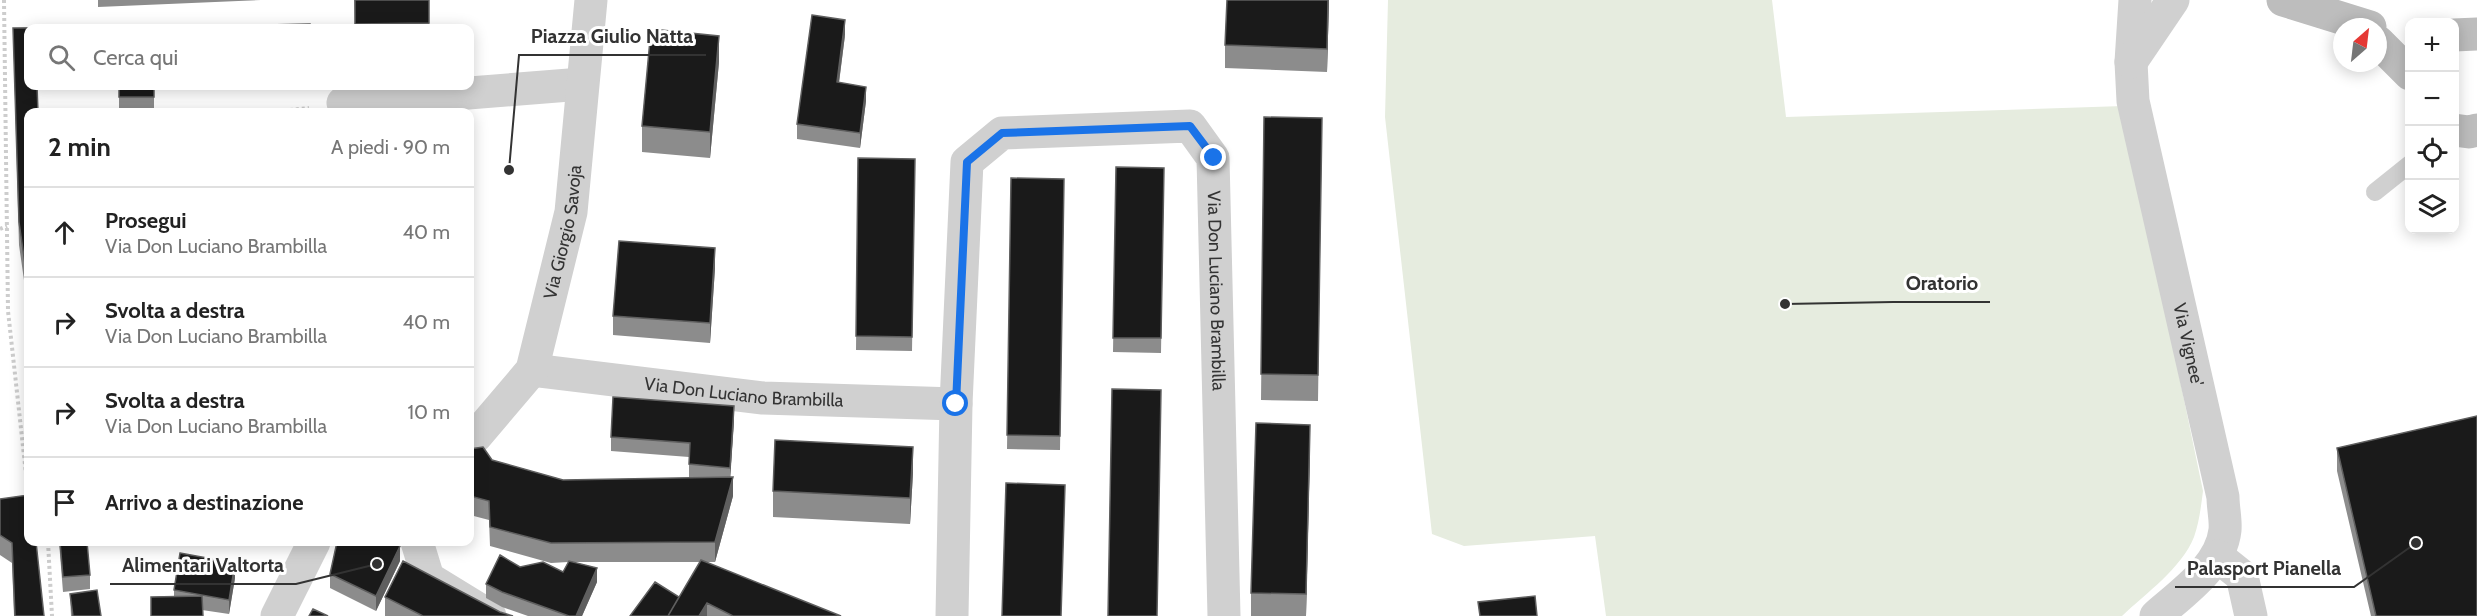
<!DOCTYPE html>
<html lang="it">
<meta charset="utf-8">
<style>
:root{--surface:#fff;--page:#f6f6f6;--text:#222;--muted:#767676;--line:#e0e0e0}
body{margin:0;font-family:Cabin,sans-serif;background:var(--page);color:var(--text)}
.controls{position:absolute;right:18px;top:18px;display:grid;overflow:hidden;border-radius:12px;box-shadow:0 3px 15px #0003}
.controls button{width:54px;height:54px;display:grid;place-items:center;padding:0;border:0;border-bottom:2px solid var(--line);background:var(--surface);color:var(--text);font:30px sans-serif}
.compass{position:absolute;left:2333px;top:18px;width:54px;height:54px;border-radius:50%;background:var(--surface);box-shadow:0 3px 15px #0003;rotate:28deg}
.stop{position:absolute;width:18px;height:18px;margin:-14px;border:4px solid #1a73e8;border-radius:50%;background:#fff}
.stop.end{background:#1a73e8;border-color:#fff;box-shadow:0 2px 6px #0008}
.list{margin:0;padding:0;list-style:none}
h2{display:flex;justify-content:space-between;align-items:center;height:78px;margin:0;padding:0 24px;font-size:26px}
h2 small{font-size:20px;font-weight:400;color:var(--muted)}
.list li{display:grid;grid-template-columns:39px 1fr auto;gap:18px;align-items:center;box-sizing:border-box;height:90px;padding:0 24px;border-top:2px solid var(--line)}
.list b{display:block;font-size:22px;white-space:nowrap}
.list p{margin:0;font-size:20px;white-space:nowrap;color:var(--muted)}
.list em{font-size:20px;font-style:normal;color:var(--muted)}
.icon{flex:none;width:33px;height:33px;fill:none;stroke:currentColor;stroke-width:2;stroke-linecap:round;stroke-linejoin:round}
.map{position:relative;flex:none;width:2477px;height:616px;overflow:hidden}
.search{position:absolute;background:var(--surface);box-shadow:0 3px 15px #0003;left:24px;top:24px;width:450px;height:66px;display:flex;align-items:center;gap:15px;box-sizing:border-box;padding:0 21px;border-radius:12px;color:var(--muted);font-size:22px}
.panel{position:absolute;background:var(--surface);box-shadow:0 3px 15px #0003;left:24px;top:108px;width:450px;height:438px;border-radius:12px}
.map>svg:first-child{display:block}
.green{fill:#e6ecdf}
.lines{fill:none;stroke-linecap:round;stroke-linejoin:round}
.path{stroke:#cdcdcd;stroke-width:4;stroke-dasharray:3 3;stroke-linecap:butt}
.service{stroke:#d0d0d0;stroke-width:18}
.minor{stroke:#d0d0d0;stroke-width:33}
.secondary{stroke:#bdbdbd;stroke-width:33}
.wall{fill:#8c8c8c}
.shaded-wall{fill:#5f5f5f}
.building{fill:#1a1a1a;stroke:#5f5f5f;stroke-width:1.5}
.route{stroke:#1a73e8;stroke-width:8}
.labels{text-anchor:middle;stroke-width:6;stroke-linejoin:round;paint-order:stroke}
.street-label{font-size:18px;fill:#333;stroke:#fff}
.leader{fill:none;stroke:#333;stroke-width:2}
.callout-dot{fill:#333;stroke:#fff;stroke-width:2}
.callout-label{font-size:20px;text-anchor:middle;font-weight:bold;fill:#333;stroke:#fff;stroke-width:6;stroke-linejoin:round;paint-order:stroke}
</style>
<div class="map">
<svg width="2477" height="616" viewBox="0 0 2477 616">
<rect width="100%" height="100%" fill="#fff"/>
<path class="green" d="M1388,0H1772L1786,117L2123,106L2203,491C2201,507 2199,523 2194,537C2181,569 2146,593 2122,616H1606L1595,536L1464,546L1432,534L1385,117Z"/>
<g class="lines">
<path class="path" d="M4,0L8,311L28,492
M272,112L309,108
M0,229L7,226
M48,542L52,616"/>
<path class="service" d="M2375,192L2410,164"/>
<g class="minor">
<path id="s1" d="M2135,0L2131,62L2133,101L2223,497C2223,508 2226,520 2225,530C2221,567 2182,593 2156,616"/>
<path d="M2131,62L2173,0"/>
<path d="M343,103L582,84"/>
<path id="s2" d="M532,370L763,398L956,404"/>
<path id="s3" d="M470,441L476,436L532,370L571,212L591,0"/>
<path d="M417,542L428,578L490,616"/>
<path d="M2217,556L2242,576L2251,616"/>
<path d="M277,616L314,542"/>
<path id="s4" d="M952,616L956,404L967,162L1002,133L1190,126L1213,158L1224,616"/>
</g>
<path class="secondary" d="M2283,0L2370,27
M2454,35L2477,34
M2378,42L2410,74
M2454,130L2469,132L2477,130"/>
</g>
<path class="wall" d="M98,0H261L98,7Z
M354,0H429V28H355Z
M1329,0L1327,72L1225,68V45Z
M13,28H28V86H99L37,90L28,112V308L19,245Z
M845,35L839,83L866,101L860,148L797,139V124Z
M719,62L710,158L642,152V126Z
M154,86V112H119V97Z
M1264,117L1322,118L1318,401L1261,400Z
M858,158L915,159L912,351L856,350Z
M1116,167L1164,168L1161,353L1113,352Z
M1011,178L1064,179L1060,450L1007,449Z
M715,268L710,343L613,335V316Z
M734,421L730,477L733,496L715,562H705L841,616H630L679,597L700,562H573L597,582L582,616H528L502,607L486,598V584L520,567L563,572L568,562L551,563L490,546L489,520L470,515V449L492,460L563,480L689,478V457L611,451V437Z
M2337,448L2477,616H2371L2337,471Z
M1310,451L1306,616H1251V593Z
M913,473L910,524L773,517V491Z
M0,499L44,616H14L12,563L0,555Z
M59,542H87L90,575V589L63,592Z
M101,542H165L101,545Z
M400,561L376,611L330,588V574Z
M235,578L229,614L202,610L203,616H151V597L174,596V590Z
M70,594L101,616H71Z
M385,597L500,612L513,616H385Z"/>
<path class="shaded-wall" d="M1328,0H1329L1327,72V49Z
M845,20V35L837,97V82Z
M719,36V62L710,158V132Z
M866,87V101L860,148V133Z
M715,248V268L710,343V323Z
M734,406V421L730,482V468Z
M1310,425V451L1306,616V594Z
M913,447V473L910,524V498Z
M733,477V496L715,562V542Z
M400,546V561L376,611V596Z
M235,563V578L229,614V600Z
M597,568V582L582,616H576Z
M707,603V616H699Z"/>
<path class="building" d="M355,0H429V23L355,24Z
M1227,0H1328L1327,49L1225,45Z
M812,15L845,20L837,82L866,87L860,133L797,124Z
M310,24V28H186V27Z
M154,27V28H28V86H37L38,112H28V285L19,222L13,28Z
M651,29L719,36L710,132L642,126Z
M119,86H154V97H119Z
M1264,117L1322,118L1318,375L1261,374Z
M858,158L915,159L912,337L856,336Z
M1116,167L1164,168L1161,338H1113Z
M1011,178L1064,179L1060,436L1007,435Z
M619,241L715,248L710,323L613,316Z
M1112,389L1161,390L1157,616H1108Z
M613,397L734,406L730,468L689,464L690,443L611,437Z
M2477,416V616H2376L2337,448Z
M1256,423L1310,425L1306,594L1251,593Z
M775,440L913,447L910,498L773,491Z
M483,447L492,460L563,480L733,477L715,542L551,543L490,527L489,501L470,496V449Z
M1006,483L1065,485L1061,616H1002Z
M28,495V542H36L44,616H15L12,543L0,535V499Z
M60,542H87L90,575L63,577Z
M337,542H391L400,546L376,596L330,574Z
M180,553L235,563L229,600L174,590Z
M500,555L520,567L543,562L563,572L569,561L597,568L576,616H569L502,592L486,584Z
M701,560L841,616H733L707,603L699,616H668Z
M403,561L500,612L513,616H423L385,597Z
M655,582L679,597L668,616H630Z
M97,590L101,616H73L70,594Z
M202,596L203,616H151V597Z
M1535,596L1537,616H1480L1478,602Z
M313,609L328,616H309Z"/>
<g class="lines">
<path class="route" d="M956,404L967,162L1002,133L1190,126L1214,158"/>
</g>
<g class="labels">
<g class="street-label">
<text dy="6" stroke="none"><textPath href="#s3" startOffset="236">Via Giorgio Savoja</textPath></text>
<text dy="6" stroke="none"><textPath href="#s4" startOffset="860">Via Don Luciano Brambilla</textPath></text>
<text dy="6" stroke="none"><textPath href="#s1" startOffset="351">Via Vignee'</textPath></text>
<text dy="6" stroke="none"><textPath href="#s2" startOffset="213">Via Don Luciano Brambilla</textPath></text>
</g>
</g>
<path class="leader" d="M509 170L519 55H706M1785 304L1893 302H1990M377 564L296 584H110M2416 543L2354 587H2175"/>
<g class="callout-dot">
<circle cx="509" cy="170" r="6"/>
<circle cx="1785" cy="304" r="6"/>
<circle cx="377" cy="564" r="6"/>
<circle cx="2416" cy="543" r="6"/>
</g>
<g class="callout-label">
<text x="612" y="43">Piazza Giulio Natta</text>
<text x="1942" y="290">Oratorio</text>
<text x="203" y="572">Alimentari Valtorta</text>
<text x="2264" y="575">Palasport Pianella</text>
</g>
</svg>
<div class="controls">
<button>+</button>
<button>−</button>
<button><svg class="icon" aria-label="locate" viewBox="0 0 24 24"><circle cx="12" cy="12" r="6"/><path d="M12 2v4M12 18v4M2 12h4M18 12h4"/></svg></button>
<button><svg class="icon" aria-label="layers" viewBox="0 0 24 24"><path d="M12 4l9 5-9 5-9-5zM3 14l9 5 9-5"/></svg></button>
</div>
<svg class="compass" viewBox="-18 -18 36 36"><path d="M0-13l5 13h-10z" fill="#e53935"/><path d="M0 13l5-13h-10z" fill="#767676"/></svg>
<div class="stop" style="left:956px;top:404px"></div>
<div class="stop end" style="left:1214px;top:158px"></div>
<div class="search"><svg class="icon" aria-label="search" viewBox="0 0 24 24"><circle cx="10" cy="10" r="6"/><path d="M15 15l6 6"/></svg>Cerca qui</div>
<section class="panel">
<h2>2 min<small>A piedi · 90 m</small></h2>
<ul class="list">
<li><svg class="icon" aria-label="ahead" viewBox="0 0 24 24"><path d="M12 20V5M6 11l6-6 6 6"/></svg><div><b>Prosegui</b><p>Via Don Luciano Brambilla</p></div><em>40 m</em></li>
<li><svg class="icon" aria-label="right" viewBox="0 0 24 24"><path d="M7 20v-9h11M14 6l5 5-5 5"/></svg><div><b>Svolta a destra</b><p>Via Don Luciano Brambilla</p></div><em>40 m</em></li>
<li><svg class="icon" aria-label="right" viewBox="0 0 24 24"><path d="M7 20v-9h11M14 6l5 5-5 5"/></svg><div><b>Svolta a destra</b><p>Via Don Luciano Brambilla</p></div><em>10 m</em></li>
<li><svg class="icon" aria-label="arrive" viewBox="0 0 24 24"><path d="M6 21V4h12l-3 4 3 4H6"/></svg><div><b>Arrivo a destinazione</b></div></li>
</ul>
</section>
</div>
